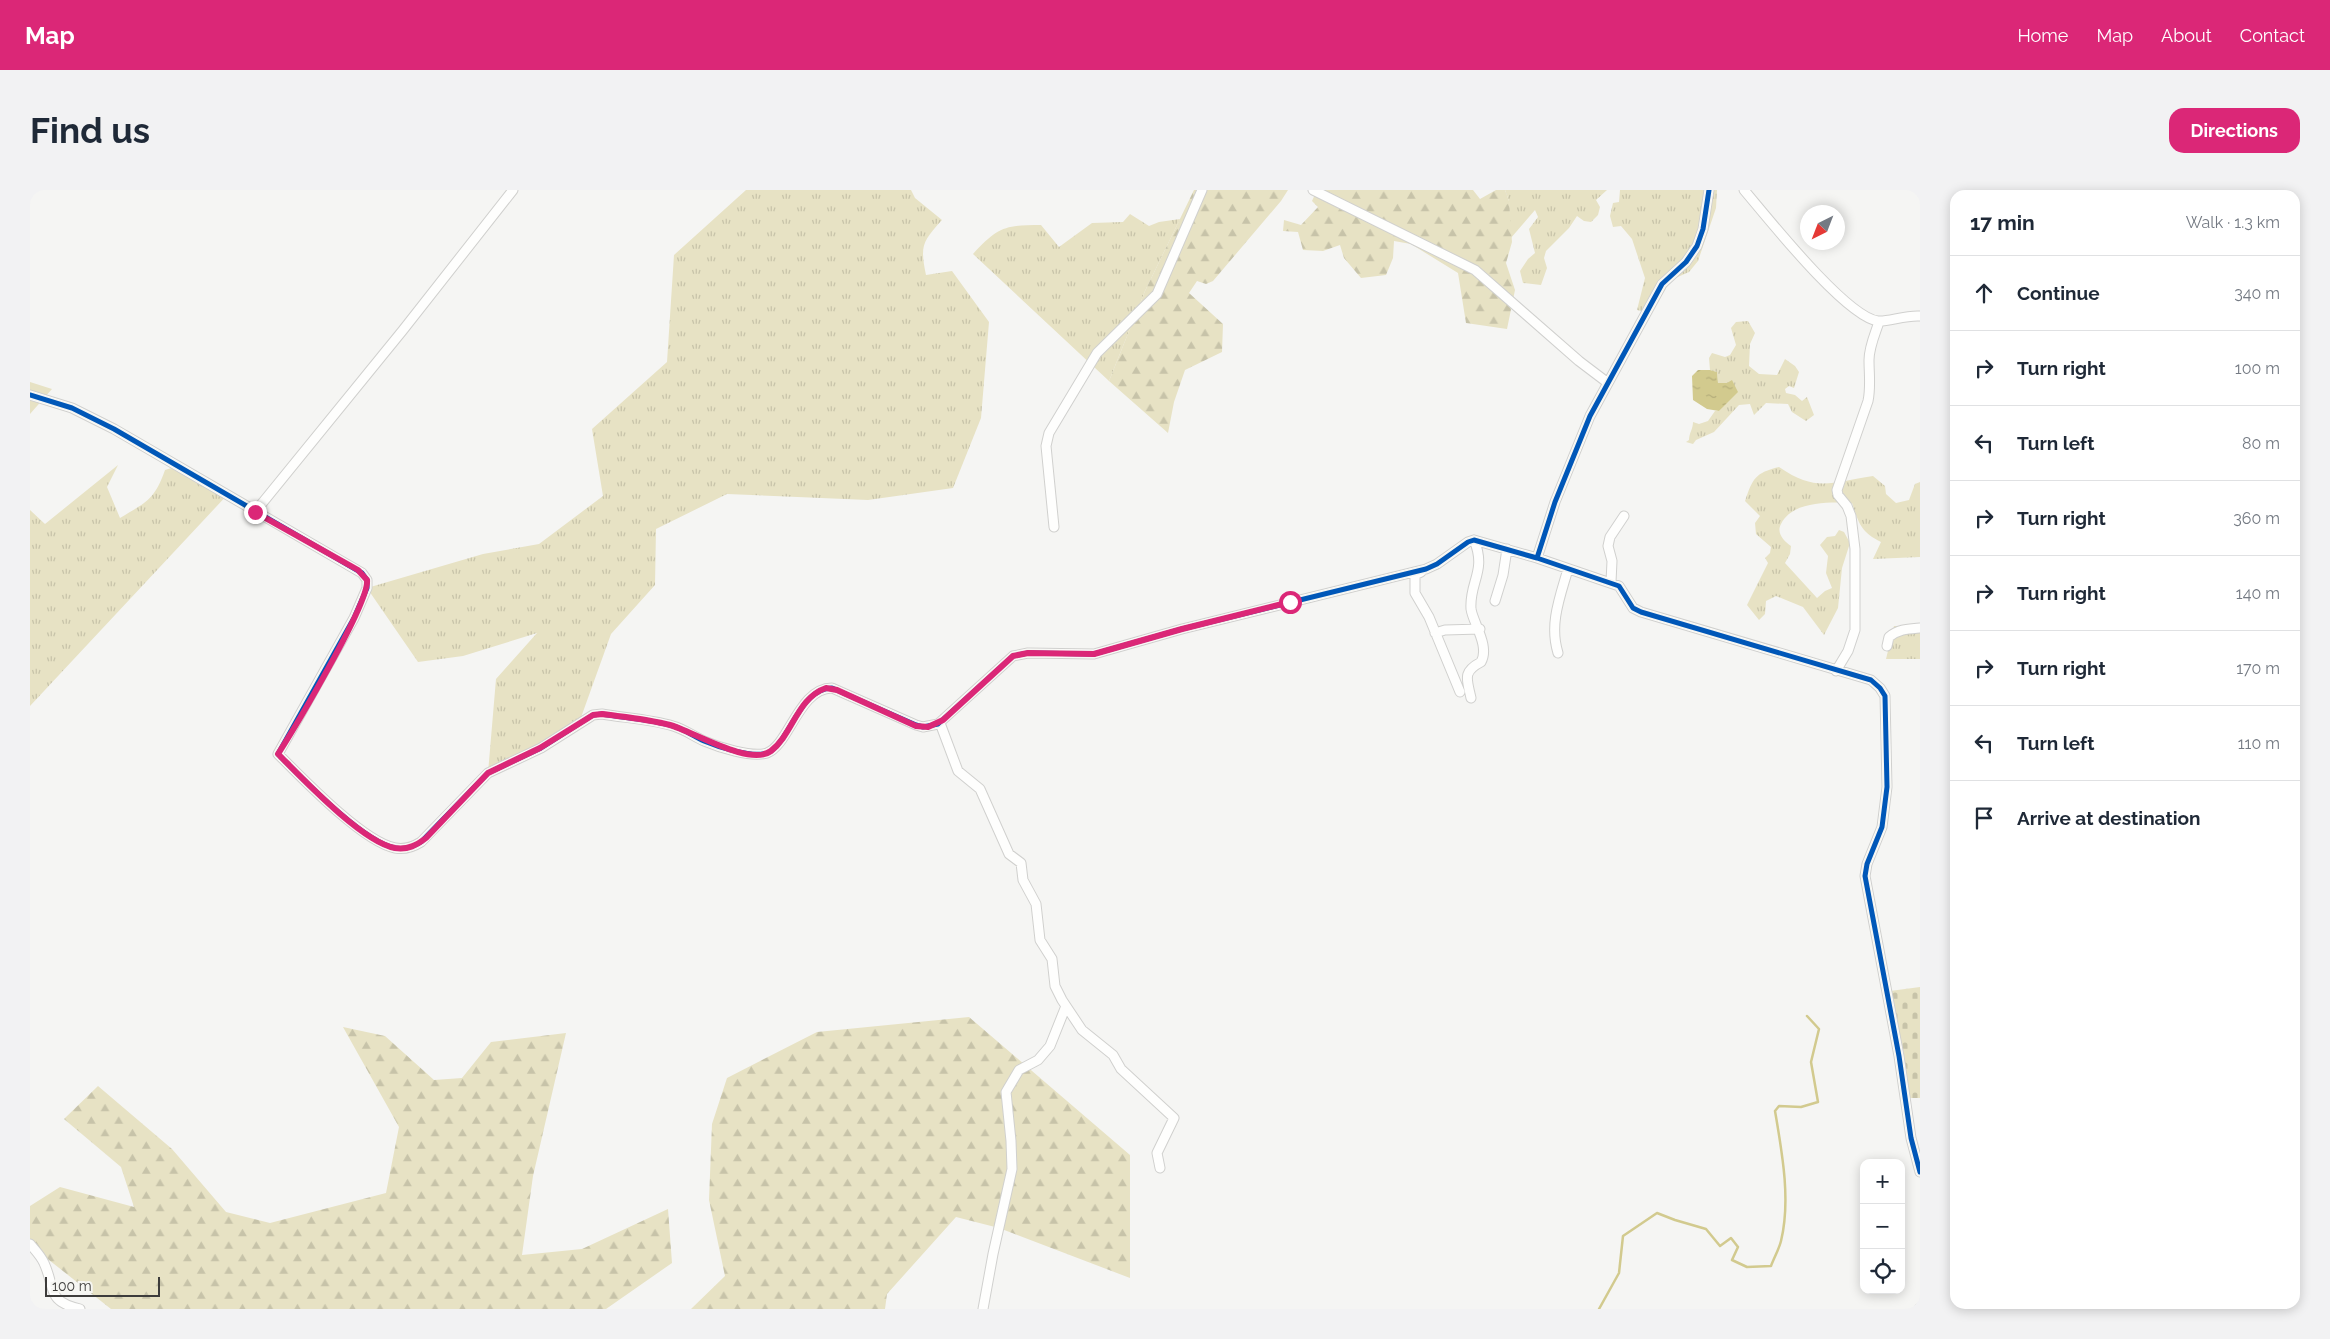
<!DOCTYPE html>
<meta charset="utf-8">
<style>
:root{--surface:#fff;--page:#f2f2f3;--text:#1f2937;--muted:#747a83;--line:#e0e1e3;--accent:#db2777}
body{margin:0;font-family:Raleway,sans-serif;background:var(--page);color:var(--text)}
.controls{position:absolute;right:15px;bottom:15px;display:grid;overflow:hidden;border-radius:10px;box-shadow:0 2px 12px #0003}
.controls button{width:45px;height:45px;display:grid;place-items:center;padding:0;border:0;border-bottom:1px solid var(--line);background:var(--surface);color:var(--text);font:25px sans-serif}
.compass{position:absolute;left:1770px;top:15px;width:45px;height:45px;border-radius:50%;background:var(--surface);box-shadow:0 2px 12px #0003;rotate:222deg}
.scale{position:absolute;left:15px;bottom:12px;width:115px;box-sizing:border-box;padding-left:5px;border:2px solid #3d3c3b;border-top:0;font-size:14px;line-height:18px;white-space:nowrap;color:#3d3c3b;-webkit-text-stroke:4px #f6f6f2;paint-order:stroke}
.stop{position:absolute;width:15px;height:15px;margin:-11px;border:4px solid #db2777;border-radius:50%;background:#fff}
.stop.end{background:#db2777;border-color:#fff;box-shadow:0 1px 5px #0008}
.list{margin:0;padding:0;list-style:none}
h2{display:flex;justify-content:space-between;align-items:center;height:65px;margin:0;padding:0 20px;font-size:21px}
h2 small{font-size:16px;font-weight:400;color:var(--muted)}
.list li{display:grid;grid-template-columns:32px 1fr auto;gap:15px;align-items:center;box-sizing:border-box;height:75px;padding:0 20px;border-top:1px solid var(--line)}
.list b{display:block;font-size:19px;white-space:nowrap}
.list em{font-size:16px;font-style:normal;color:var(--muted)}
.icon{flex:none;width:28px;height:28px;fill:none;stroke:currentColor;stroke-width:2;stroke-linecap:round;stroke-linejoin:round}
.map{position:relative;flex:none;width:1890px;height:1119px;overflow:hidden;border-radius:15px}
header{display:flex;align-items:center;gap:30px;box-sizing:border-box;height:70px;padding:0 25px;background:var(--accent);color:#fff}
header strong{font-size:24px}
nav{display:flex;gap:28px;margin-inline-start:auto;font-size:18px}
.intro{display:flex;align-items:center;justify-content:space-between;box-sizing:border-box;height:120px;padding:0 30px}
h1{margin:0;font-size:35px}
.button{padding:12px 22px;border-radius:15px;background:var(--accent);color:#fff;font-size:18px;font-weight:700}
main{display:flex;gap:30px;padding:0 30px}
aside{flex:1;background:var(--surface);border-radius:15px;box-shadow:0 2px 12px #0003}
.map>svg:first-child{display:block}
.grass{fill:url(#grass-tufts)}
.forest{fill:url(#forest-firs)}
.cemetery{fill:url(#cemetery-stones)}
.water{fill:url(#water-ripples)}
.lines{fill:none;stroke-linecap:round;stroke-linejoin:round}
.stream{stroke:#d2ca8e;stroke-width:2.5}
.street-casing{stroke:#d0d0ce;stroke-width:11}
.street{stroke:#fefefd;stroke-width:9}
.cycleway-casing{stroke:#f6f6f2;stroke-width:8}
.cycleway{stroke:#0057b8;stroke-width:5}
.route{stroke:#db2777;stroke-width:6}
</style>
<header>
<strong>Map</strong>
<nav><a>Home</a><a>Map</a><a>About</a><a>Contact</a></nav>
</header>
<div class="intro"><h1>Find us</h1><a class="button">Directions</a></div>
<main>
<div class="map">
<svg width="1890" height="1119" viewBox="0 0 1890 1119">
<defs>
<pattern id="grass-tufts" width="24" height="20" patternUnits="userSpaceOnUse" patternTransform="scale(1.25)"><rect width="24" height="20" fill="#e7e2c4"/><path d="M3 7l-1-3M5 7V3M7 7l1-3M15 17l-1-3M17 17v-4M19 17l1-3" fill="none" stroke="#c7c3a9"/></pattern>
<pattern id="forest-firs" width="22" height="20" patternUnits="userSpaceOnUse" patternTransform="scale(1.25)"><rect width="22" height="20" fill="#e7e2c4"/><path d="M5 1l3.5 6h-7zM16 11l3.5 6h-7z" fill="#c7c3a9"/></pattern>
<pattern id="cemetery-stones" width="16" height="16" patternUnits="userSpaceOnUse" patternTransform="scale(1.25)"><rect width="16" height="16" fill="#e7e2c4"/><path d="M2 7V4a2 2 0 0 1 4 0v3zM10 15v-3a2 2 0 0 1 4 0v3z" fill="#c7c3a9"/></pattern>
<pattern id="water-ripples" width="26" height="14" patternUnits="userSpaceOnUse" patternTransform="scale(1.25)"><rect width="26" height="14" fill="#d2ca8e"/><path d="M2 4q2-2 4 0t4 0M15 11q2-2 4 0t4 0" fill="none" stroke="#b5ae7b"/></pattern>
</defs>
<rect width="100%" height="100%" fill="#f5f5f3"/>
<path class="grass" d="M716,0H881L885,8L912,30C892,52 890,56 896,85L922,81L959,132L951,228L923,298L838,310L697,304L626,339L625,395L581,444L549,533L458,583L466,489L507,443L433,466L388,472L337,398L453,364L509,354L573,306L562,239L637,172L644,65Z
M1475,0H1577L1566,10L1570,17L1568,25L1561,32L1554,31L1547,26L1539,38L1516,61L1514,68L1517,78L1511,95L1493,93L1490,81L1498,69L1505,63L1499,39L1508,27L1505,20L1480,49L1479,11Z
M1590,0H1687L1686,18L1668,71L1659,82L1641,90L1621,123L1607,120L1615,88L1602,49L1591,36L1583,37L1580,26L1583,13L1589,12Z
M1100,24L1119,36L1129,32L1150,29L1115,101L1079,191L943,64C968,37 975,35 1011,35L1029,57L1062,33L1093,32Z
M1718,131L1725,143L1720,154L1719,176L1729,184L1747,185L1755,169L1765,176L1769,182L1764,198L1759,196L1755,199L1756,203L1765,205L1772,211L1777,207L1784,225L1776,231L1762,222L1758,214L1736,213L1724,225L1720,214L1709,215L1684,242L1666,250L1663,254L1656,252L1659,250C1659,243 1663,239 1663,232L1669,234L1678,231L1685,221H1689L1696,213L1697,193H1688L1687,182L1680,180L1679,168L1682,163L1695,167L1700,165L1706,155L1701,138L1706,132Z
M0,192L22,199L0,224Z
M154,274L200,302L0,516V320L15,334L88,275L77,297L90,328C116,312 124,311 135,280Z
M1749,277C1787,303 1801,292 1843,286L1855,296L1856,304L1866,313L1879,310L1885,294L1890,292V367L1843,369L1851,352C1831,342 1829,334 1822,313C1800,312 1762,311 1751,334C1746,343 1754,351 1761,356L1760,364L1755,373L1787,408L1795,401L1802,398L1796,383L1798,366L1790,355L1797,347L1805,346L1809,340L1814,342L1820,353L1812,378L1808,418L1794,445L1773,417L1746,406L1736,411L1735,424L1729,430L1717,415L1738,373L1735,368L1740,363L1741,357L1726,344L1725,333L1730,326L1715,311C1723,288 1725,283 1749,277Z
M1864,436H1890V469H1856Z"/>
<path class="forest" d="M1164,0H1258L1251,11L1183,91L1176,94L1167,91L1159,103L1193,134L1192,162L1155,180L1144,212L1138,243L1079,191L1115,101Z
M1287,0H1443L1450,9L1466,0H1475L1479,11L1482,52L1476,73L1485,100L1477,139L1436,133L1428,83L1381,54L1364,51L1363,68L1356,85L1331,88L1314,68L1310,55L1293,61L1273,60L1268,42L1253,41L1254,30L1271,35L1288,17L1282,11Z
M939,827L1100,965V1088L969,1038L926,1027L857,1104L855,1119H661L695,1086L679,1010L682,934L697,888L787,842Z
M313,837L355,846L404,890L432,888L461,852L536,843L503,986L492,1065L552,1059L638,1019L642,1073L576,1119H81L0,1055V1016L30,997L104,1017L91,977L34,929L68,896L142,959L196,1022L240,1033L356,1003L369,937Z"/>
<path class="cemetery" d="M1890,797V908H1880L1860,801Z"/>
<path class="water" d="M1668,180H1680L1687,182L1688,193H1697L1702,190L1708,202L1689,221L1677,219L1663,210L1662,186Z"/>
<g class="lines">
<path class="stream" d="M1569,1119L1589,1083L1593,1046L1627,1023L1645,1030L1676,1039L1690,1056L1701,1048L1708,1057L1702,1070L1717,1077L1741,1076C1744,1068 1749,1059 1751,1051C1761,1010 1752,962 1745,921L1749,916L1771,917L1788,912L1781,872L1789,839L1777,826"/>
<g class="street-casing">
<path id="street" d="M1283,0L1445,80L1549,171L1578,193
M1679,0L1673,39L1667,56L1656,72L1632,94L1560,226L1525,312L1507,368L1589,396L1603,418L1611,422L1841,490L1850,498L1855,506L1857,597L1852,637L1837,674L1835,686L1869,866L1881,948L1890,982
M1714,0C1737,27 1816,127 1848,131C1858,132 1875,125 1890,126
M0,205L42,218L84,239L332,383L337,390V398L324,428L248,564C272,588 333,652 365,658C375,660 383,657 391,652L458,583L511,558L563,525L572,524C595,528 620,529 643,536C654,539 663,546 674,551C688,557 722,568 737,563C759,555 769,498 802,498L886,535L893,537L908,534L983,466L998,463L1064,464L1152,439L1396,379L1407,374L1438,352L1444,350L1507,368
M225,322L373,140L483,0
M1024,337L1016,256L1019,243L1067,163L1127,104L1172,0
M1391,382L1385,385V403L1399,427L1430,502
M1581,392L1582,371L1578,356L1580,347L1594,326
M1465,411L1473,385L1477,359
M1405,443L1415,440L1450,439
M1857,456L1859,447C1869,439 1878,439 1890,438
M1528,463C1519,434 1530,407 1538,379
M1806,481L1818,461L1825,440V359L1821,326L1817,316L1808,305L1807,300L1838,211C1841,197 1839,184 1839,170C1839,157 1845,144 1849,132
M1441,508C1437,489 1432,482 1451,472C1460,456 1443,433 1441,419C1439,392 1457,381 1444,350
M910,533L928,581L950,599L979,664L991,673L993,690L1006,714L1010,750L1022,769L1025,796L1032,810L1052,840L1083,865L1091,879L1144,928L1127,963L1130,978
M0,1054C5,1060 11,1066 14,1073C26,1099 16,1111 50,1119
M953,1119L963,1064L982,979L981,951L976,902L989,880L1008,870L1020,856L1036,816
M1889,1119L1890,1118"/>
</g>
<use href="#street" class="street"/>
<g class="cycleway-casing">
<path id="cycleway" d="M1679,0L1673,39L1667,56L1656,72L1632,94L1560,226L1525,312L1507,368L1589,396L1603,418L1611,422L1841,490L1850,498L1855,506L1857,597L1852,637L1837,674L1835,686L1869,866L1881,948L1890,982
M0,205L42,218L84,239L332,383L337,390V398L324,428L248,564C272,588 333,652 365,658C375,660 383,657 391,652L458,583L511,558L563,525L572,524C595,528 620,529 643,536C654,539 663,546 674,551C688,557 722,568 737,563C759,555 769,498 802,498L886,535L893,537L908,534L983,466L998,463L1064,464L1152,439L1396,379L1407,374L1438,352L1444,350L1507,368"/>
</g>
<use href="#cycleway" class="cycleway"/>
</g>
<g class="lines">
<path class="route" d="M225,322L328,380L337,390C340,412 264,539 248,564C272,588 332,652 365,658C378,660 387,655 396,648L458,583L510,558L563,525L572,524C594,527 618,529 640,535C662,541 720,577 741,561C763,544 767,508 796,498L807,500L886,536L898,537L913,530L983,466L998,463L1064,464L1152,439L1260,412"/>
</g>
</svg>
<div class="controls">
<button>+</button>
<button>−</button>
<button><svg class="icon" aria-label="locate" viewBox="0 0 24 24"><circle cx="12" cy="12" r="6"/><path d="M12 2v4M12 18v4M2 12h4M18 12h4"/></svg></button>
</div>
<svg class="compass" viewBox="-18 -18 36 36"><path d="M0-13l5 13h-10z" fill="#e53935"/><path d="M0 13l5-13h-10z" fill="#747a83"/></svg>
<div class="scale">100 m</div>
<div class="stop" style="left:1260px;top:412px"></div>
<div class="stop end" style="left:225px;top:322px"></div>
</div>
<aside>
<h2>17 min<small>Walk · 1.3 km</small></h2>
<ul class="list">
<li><svg class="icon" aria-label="ahead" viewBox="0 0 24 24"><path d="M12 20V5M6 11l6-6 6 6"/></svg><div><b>Continue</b></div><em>340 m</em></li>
<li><svg class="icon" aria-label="right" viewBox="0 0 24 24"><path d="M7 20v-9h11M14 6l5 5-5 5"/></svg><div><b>Turn right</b></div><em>100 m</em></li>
<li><svg class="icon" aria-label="left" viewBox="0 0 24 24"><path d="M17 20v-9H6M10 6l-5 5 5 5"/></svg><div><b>Turn left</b></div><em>80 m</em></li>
<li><svg class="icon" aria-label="right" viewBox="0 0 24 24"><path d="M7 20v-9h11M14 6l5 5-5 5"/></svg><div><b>Turn right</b></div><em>360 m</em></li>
<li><svg class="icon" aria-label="right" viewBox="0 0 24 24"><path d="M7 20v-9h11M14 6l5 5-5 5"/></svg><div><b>Turn right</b></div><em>140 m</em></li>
<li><svg class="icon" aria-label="right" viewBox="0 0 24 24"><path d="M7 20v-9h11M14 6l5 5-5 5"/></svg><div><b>Turn right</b></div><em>170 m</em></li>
<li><svg class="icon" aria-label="left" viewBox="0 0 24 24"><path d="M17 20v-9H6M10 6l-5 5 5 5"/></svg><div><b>Turn left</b></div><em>110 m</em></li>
<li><svg class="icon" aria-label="arrive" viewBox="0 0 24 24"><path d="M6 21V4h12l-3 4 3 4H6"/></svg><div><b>Arrive at destination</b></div></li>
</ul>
</aside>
</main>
